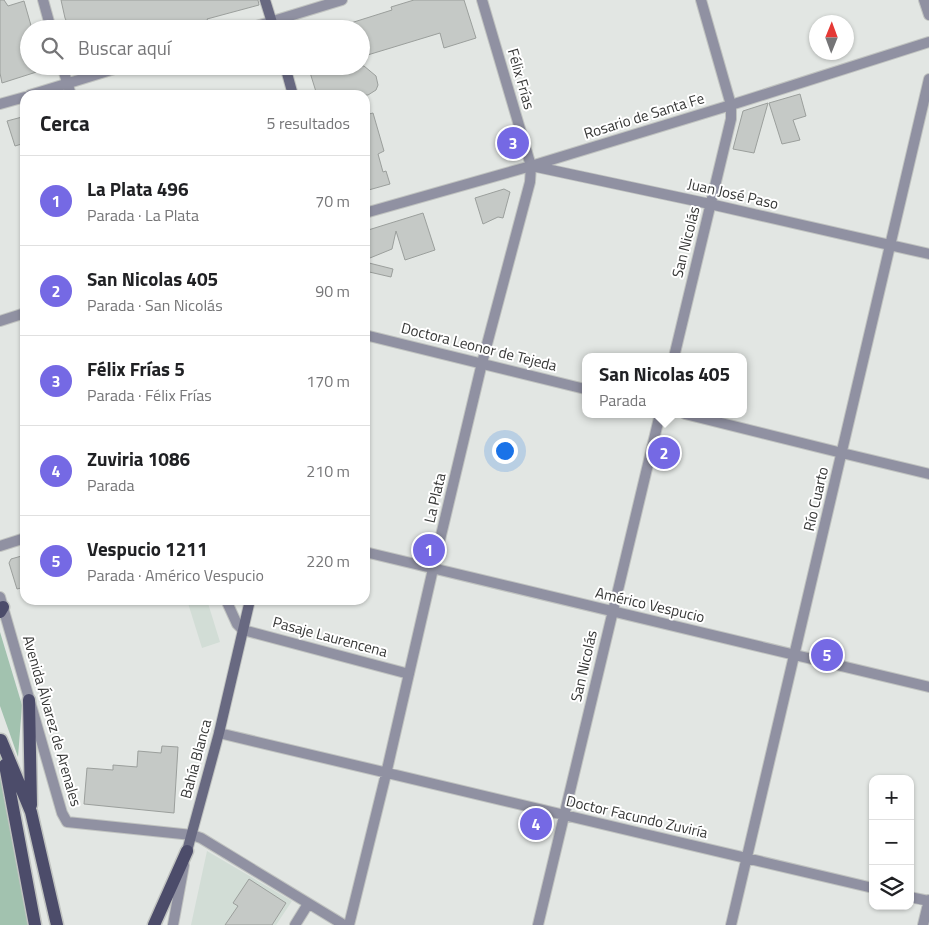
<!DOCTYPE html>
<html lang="es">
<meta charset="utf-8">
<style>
:root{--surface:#fff;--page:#f2f2f2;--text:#202124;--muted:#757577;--line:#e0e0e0;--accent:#7569e4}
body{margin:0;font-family:"Titillium Web",sans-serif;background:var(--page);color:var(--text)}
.controls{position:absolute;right:15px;bottom:15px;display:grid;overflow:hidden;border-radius:10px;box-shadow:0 1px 4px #0004}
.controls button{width:45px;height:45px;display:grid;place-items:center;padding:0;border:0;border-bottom:1px solid var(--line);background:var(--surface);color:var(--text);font:25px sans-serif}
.compass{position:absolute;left:809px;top:15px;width:45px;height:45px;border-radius:50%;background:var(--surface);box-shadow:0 1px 4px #0004;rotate:1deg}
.you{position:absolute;left:504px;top:450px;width:18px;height:18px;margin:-12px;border:4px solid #fff;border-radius:50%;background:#1a73e8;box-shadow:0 0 0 8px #1a73e833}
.badge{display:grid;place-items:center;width:32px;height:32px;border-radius:50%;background:var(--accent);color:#fff;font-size:16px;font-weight:700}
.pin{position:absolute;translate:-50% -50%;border:2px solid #fff;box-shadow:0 1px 5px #0006}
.popup{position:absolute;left:582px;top:353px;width:165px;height:65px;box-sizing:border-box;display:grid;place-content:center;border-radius:10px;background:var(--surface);filter:drop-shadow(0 1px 4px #0005);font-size:16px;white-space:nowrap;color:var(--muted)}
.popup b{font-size:19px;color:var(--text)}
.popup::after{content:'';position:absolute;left:50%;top:100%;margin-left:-10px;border:10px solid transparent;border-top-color:var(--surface)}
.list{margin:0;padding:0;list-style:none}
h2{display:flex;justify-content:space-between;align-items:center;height:65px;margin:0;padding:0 20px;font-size:21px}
h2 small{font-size:16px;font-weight:400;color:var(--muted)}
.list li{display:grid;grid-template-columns:32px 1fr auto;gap:15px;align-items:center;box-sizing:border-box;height:90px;padding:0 20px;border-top:1px solid var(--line)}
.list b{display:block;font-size:19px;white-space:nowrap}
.list p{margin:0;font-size:16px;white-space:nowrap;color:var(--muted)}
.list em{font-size:16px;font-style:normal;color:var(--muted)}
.icon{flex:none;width:28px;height:28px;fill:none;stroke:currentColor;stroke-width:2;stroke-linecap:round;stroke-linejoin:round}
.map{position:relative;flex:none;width:929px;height:925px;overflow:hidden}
.search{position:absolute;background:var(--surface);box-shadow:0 1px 4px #0004;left:20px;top:20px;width:350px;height:55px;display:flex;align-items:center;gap:12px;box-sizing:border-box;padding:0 18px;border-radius:28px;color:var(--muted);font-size:19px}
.panel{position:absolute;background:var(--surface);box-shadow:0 1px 4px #0004;left:20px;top:90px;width:350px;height:515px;border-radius:15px}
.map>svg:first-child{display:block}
.built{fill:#d2ddd6}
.green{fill:#a2c2af}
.building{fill:#c5c9c6;stroke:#9b9f9c}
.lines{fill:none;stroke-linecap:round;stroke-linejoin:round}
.street-casing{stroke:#c0c3c0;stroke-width:12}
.secondary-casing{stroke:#c0c3c0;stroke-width:12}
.primary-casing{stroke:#c0c3c0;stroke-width:15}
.street{stroke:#9091a2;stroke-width:10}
.secondary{stroke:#686981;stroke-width:10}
.primary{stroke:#4c4c6a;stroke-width:12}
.labels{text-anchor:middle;stroke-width:4;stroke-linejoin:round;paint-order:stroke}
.street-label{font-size:15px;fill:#363736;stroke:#fff}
</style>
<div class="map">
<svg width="929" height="925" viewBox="0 0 929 925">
<rect width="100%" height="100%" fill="#e2e6e3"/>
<path class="built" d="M187,600H207L220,642L202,648Z
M207,851L292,901L276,925H191Z"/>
<path class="green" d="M0,632L22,705L18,757L0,706Z
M0,738L35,925H0Z"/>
<path class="building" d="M0,0H4L8,6L24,1L32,29H29V66H48L49,68L2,83L0,73Z
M61,0H258L259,5L207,19L208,21L180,29H70L65,18Z
M414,0H464L476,38L444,48L440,33L361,57V29H338V27L392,10L391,7Z
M308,66H364L376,76L378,85L376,90L368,95H317Z
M800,94L806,116L793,120L800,140L782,144L769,103Z
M768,103L754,153L733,149L743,111Z
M373,113L384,151L378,154L383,172L386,171L390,184L365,191V115Z
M22,117L25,127V143L15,146L7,121Z
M504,189L510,192L503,218L498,217L483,224L475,198Z
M423,213L435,250L405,260L396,231L392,249L365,260V231Z
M365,262L393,269L391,277L365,271Z
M25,555V587L17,589L9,563L11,559Z
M162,746L178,747L174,813L84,804L87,768L113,770V765L137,767L138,751L161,753Z
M249,879L286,903L272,925H225L238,906L233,903Z"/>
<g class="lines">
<g class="street-casing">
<path id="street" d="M43,0L51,29
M924,0L929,15
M247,29L342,0
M62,66L71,95
M30,95L124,66
M0,104L25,97
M532,166L710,204L929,254
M365,213L531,166L731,105L929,42
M0,321L25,313
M365,335L585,389
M674,357L731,119V105L701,0
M685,414L842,453L929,474
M0,546L25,538
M365,552L929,687
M0,597L62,813L67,822L192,835L201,838L344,925
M226,600L237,624L243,630L409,674
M219,733C436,786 655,836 873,888
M910,897L929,901
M173,925L184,865
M295,925L308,904
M349,925L386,774L433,569L482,363L530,182L531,166L482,0
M538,925L660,414
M731,925L929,79
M923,925L929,900"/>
</g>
<g class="secondary-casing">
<path id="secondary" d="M265,0L274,29
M285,66L293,95
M187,851L219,733L250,600"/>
</g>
<g class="primary-casing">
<path id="primary" d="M0,612L3,607
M29,700L31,805
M1,740L31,812L57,925
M5,765L35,925
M154,925L187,851"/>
</g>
<use href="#street" class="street"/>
<use href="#secondary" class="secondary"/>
<use href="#primary" class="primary"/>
</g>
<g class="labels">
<g class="street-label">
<text transform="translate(521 79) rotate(74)" y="5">Félix Frías</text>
<text transform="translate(644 116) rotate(-17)" y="5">Rosario de Santa Fe</text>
<text transform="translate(733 194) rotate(13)" y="5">Juan José Paso</text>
<text transform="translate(686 242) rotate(-76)" y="5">San Nicolás</text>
<text transform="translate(479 347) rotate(14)" y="5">Doctora Leonor de Tejeda</text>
<text transform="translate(435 498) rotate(-77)" y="5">La Plata</text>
<text transform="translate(816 499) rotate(-77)" y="5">Río Cuarto</text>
<text transform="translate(650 605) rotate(13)" y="5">Américo Vespucio</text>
<text transform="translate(330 637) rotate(15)" y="5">Pasaje Laurencena</text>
<text transform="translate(584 666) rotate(-77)" y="5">San Nicolás</text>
<text transform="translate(52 721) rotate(74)" y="5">Avenida Álvarez de Arenales</text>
<text transform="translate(196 759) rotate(-75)" y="5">Bahía Blanca</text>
<text transform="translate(637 817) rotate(13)" y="5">Doctor Facundo Zuviría</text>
</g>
</g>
</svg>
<div class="controls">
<button>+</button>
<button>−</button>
<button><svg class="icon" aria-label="layers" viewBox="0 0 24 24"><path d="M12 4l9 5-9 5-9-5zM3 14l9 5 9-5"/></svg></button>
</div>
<svg class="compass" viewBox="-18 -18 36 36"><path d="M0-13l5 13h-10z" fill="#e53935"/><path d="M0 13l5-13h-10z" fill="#757577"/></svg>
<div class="you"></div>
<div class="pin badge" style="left:429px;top:550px">1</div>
<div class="pin badge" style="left:664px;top:453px">2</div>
<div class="popup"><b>San Nicolas 405</b>Parada</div>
<div class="pin badge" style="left:513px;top:143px">3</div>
<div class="pin badge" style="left:536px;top:824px">4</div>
<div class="pin badge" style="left:827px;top:655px">5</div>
<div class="search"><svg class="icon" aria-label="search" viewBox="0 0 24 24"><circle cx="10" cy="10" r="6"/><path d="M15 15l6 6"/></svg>Buscar aquí</div>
<section class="panel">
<h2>Cerca<small>5 resultados</small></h2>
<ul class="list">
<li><span class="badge">1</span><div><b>La Plata 496</b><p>Parada · La Plata</p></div><em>70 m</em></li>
<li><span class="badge">2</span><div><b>San Nicolas 405</b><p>Parada · San Nicolás</p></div><em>90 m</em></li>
<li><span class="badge">3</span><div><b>Félix Frías 5</b><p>Parada · Félix Frías</p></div><em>170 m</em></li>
<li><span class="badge">4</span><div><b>Zuviria 1086</b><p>Parada</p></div><em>210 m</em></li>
<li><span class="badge">5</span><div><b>Vespucio 1211</b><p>Parada · Américo Vespucio</p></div><em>220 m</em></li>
</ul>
</section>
</div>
